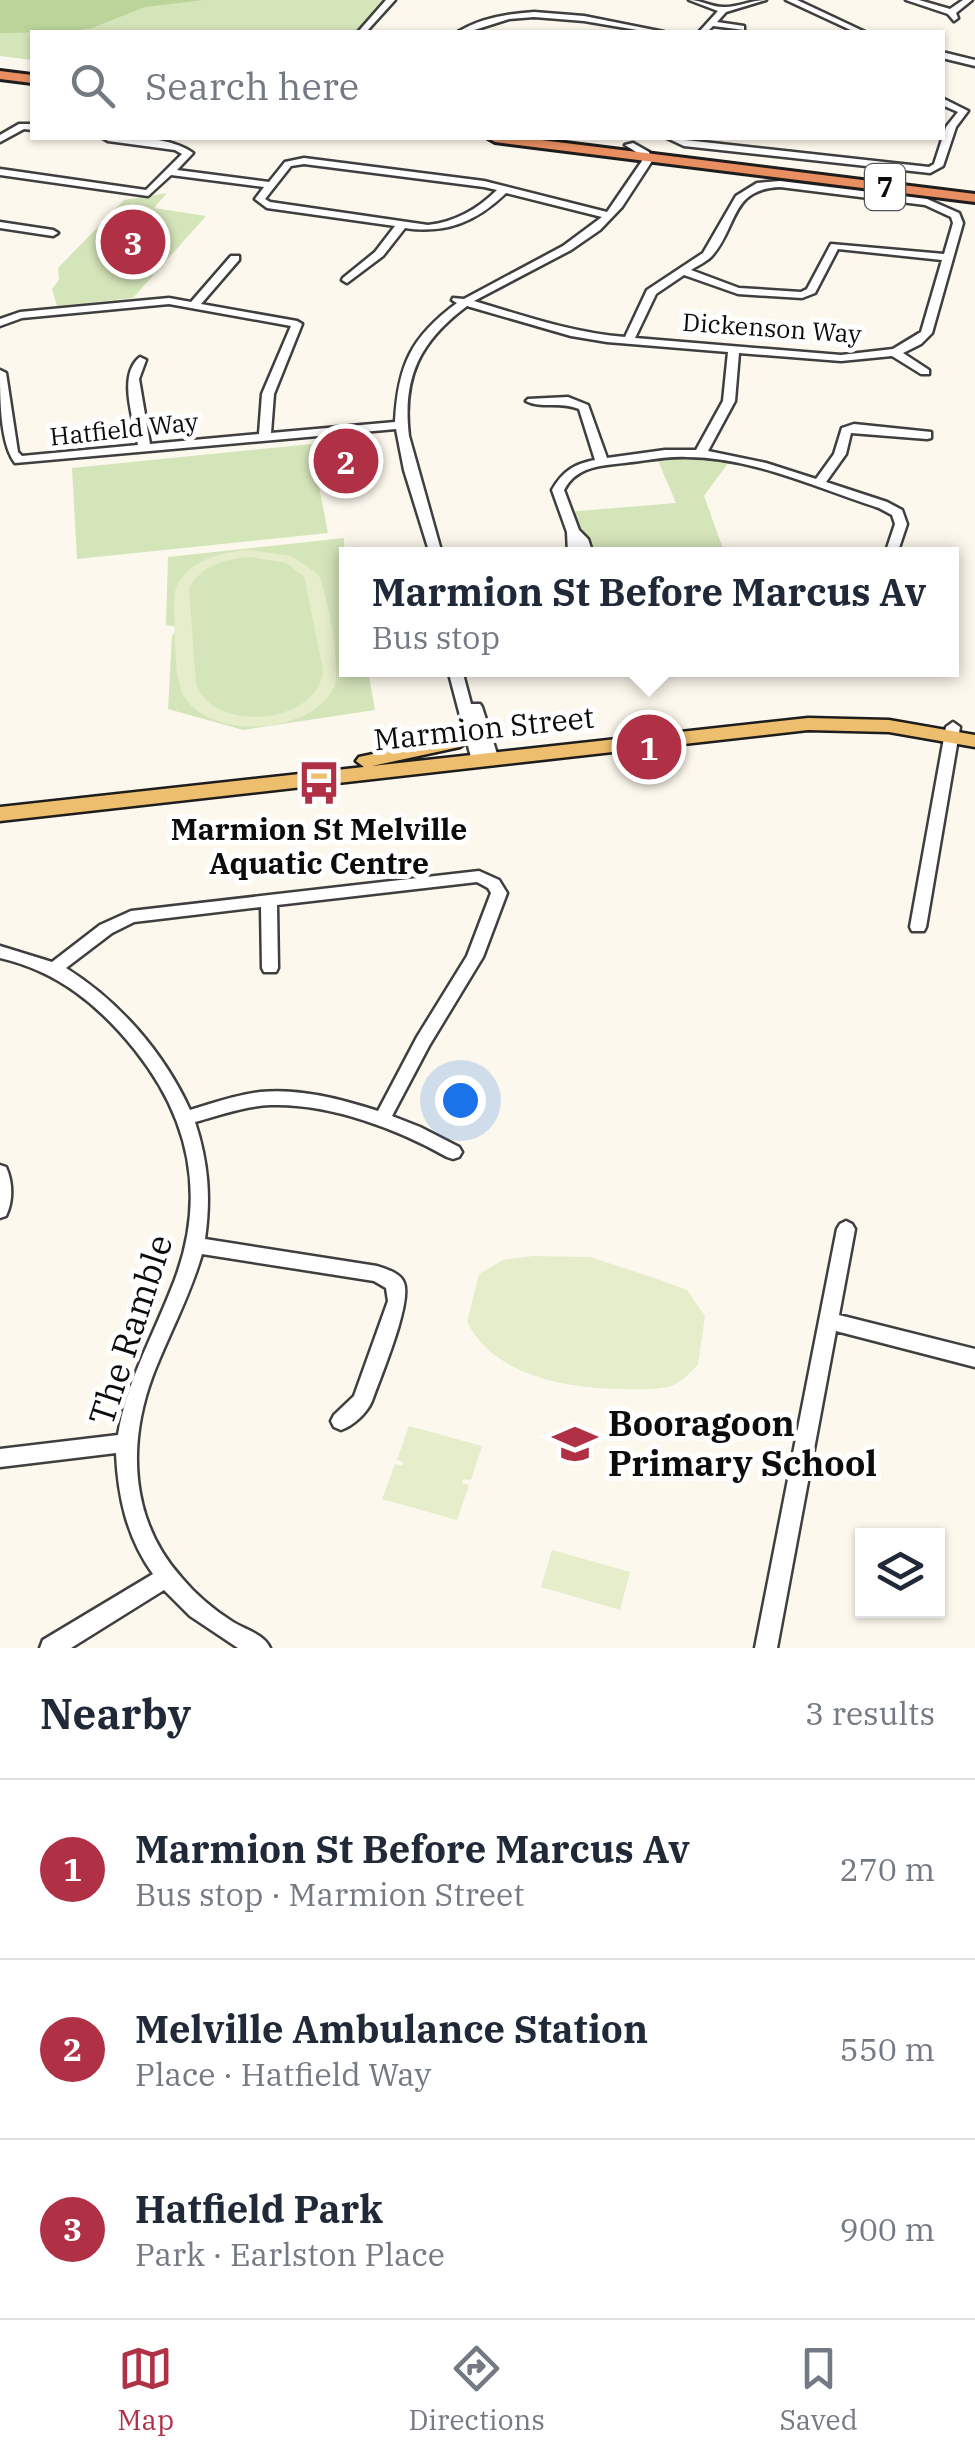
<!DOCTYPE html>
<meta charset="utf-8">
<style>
:root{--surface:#fff;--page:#f6f6f7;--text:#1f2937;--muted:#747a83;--line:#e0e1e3;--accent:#b03146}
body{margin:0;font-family:"IBM Plex Serif",serif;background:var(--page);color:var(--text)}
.controls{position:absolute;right:30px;bottom:30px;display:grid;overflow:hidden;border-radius:0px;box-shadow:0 2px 8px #0004}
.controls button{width:90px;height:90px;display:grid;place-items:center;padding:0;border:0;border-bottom:2px solid var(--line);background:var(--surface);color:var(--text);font:50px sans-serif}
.you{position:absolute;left:460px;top:1100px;width:35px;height:35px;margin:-25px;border:8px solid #fff;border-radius:50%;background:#1a73e8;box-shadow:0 0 0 15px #1a73e833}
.badge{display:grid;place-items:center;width:65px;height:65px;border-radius:50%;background:var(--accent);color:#fff;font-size:32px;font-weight:700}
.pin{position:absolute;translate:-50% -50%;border:5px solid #fff;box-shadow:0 2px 10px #0006}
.popup{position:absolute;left:339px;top:547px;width:620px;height:130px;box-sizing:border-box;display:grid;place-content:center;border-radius:0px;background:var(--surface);filter:drop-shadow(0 2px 8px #0005);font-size:32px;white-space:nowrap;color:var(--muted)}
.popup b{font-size:38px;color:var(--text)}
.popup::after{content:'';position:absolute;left:50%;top:100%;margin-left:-20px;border:20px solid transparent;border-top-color:var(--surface)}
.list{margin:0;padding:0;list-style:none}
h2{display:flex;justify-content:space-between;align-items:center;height:130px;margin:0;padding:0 40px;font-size:42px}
h2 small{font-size:32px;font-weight:400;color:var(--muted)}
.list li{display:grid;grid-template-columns:65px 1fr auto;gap:30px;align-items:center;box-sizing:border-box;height:180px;padding:0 40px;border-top:2px solid var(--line)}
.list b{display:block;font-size:38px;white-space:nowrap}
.list p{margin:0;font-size:32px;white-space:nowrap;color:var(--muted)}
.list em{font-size:32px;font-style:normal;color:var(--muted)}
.icon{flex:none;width:55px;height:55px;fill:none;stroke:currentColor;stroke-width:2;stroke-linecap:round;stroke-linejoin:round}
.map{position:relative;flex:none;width:975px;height:1648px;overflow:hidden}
.search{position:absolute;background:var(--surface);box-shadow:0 2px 8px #0004;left:30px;right:30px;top:30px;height:110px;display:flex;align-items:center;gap:25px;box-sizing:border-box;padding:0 35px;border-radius:0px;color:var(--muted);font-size:38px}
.sheet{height:670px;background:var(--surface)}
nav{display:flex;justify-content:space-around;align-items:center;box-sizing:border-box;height:140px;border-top:2px solid var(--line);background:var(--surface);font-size:28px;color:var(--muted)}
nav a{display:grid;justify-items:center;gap:5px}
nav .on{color:var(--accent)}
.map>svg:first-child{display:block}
.green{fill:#d5e5ba}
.forest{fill:#bbd49a}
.pitch{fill:#e5edcb;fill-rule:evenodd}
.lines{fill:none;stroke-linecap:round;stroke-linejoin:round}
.minor-casing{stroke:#3f3f3f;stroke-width:5}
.major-casing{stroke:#1d1d1d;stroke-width:5}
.highway-casing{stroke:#1d1d1d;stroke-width:6}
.minor{fill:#fff;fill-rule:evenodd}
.major{fill:#ecbe6e;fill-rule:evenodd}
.highway{fill:#e88e61;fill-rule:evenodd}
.wall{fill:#484140}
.building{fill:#544c4a;stroke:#3b3534;stroke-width:2.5}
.labels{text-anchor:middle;stroke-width:10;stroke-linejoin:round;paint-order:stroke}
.far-street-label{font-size:25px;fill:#0c0c0c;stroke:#fff}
.shield{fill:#fff;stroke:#555;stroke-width:2.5}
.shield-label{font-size:28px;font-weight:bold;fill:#0c0c0c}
.street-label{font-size:30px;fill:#0c0c0c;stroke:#fff}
.poi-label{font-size:30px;font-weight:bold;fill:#0c0c0c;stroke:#fff}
.near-street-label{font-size:35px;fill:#0c0c0c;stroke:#fff}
.near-poi-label{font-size:35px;font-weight:bold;fill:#0c0c0c;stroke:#fff;text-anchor:start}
</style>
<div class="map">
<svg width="975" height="1648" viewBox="0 0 975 1648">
<rect width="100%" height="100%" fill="#fdf8ed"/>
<path class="green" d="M0,0H387L358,32H32V60L0,56Z
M167,193L154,208L206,216L133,298L57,306L52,289L59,280L58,268L124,200Z
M311,444L328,533L77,559L72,468Z
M689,453L731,459L704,496L725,554H575L566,512L676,503L656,456Z
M344,538L347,670H368L375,710L243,730L168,709L172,636L179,627L166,625L168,557Z"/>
<path class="forest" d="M0,0H204L145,7L92,28L68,32L0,33Z"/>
<path class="pitch" d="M250,550L291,556L318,574C327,592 342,670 334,687C312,734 214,741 185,698C173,680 175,630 174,607C171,565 216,552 250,550ZM250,557L286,563L304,576L323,670C319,725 213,734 196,684L189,588C202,565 225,559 250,557Z
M533,1256L590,1257L654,1278L687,1290L705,1316L698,1365C691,1371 682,1382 673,1385C658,1391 634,1389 618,1389C563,1387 495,1376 467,1322L479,1274L503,1260Z
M409,1426L482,1446L471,1480L463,1479L462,1483L469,1485L457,1520L382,1499L395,1464L402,1466L403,1462L397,1460Z
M552,1550L630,1572L620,1610L541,1587Z"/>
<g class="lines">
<g class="minor-casing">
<path id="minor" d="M386,0H395L366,32H358Z
M689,0C701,0 711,7 723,7C736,8 752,0 766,0L726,12L717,22L744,26V30L713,26L707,32H699L718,11Z
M786,0H797L865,32H855Z
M906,0H919L950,9L963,0H972L956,13L958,18L954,21L948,14Z
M534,12L584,16L664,32H649L584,21L534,17L509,19L468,32H458C481,18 507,14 534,12Z
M942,52L975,60V66L942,58Z
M942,98L968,111L956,127L943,166L930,173L684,146L667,138L929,167L934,164L946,127L958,112L942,105Z
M19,124H32V130L24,129L0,142V135Z
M103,138C130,136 171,137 193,153L177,170L269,182L285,162L304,158L484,181L607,212L642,161L641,155L625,145L633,143L649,152L652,161L622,207L600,230L571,250L474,301C524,316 573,333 625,337L647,290L703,253L736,196L757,183L780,181L927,199L959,213L963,223L932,333L921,344L903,353L929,370V374H921L892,356L841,361L739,353L735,401L708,451L766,463L816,479L834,454L842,428L854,424L931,432V438L927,439L851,433L846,454L826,482L887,502L902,510L907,524L897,554H885L895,524L892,515L879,508C817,488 752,457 686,457C665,456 645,461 624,463C600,466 577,466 564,490L579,530L588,539L593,554H568L567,532L552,490C563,471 574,464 595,460L579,409C560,401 541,409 526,401L528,399L568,397L588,405L607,458L665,450H696L723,401L728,352L607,342L571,336L467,306C420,341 402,377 409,436L442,554H430L404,470L396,429L15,463C0,444 0,396 0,370L6,373L18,452L22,456L138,445C134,420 117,375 140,357L146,360L139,379L150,444L259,434L262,394L291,326L169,304L22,318L0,326V319L20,312L169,298L191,302L231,256H239V260L201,304L297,321L302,324L274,394L271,433L395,422C398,365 411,337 457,303L452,300L453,298L464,299L563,246L602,217L506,193C476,222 446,234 405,228L383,256L347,283L342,280L343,278L375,252L395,226L267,208L255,199L264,187L171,175L148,196L0,175V169L146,190L182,154L175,150L108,141ZM304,164L484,187L497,190C478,209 455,222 428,225L270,202L265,199L291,166ZM780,187L925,205L951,217L953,223L944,254L831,244L807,289L801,292L739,288L691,270C697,266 706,262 711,257C738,228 729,189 780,187ZM838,249L942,260L921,332L893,349L841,355L635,338L656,294L684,275L738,294L802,298L815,293Z
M0,222L53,230L58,233L53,236L0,228Z
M448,670H462L471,704H480L482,707L499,760L497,763L492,765L486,762L479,766L472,761Z
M953,722L960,727L926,927L924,931H912L910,927L946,727Z
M479,871L499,880L507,893L483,957L429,1046L392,1116L420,1127L459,1147L462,1152L459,1157L453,1159L447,1157C398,1129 329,1103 271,1105C245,1106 220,1115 195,1122C208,1162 211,1197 205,1239L377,1266C386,1269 401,1273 404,1283C412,1303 380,1378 372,1401C367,1413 353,1426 341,1430L334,1427L331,1421L334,1415L354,1396L388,1301L386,1288L374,1281L202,1254C190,1296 169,1334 153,1375C127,1444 130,1520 181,1577C196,1595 214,1610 233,1622C246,1630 264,1634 270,1648H238L190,1616L164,1590L71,1648H40L43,1640L153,1574C127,1538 118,1497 116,1453L0,1467V1449L118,1435C126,1384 151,1340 170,1292C207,1205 194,1124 135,1050C99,1005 57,971 0,958V946L52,962L100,925L131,911ZM477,882L488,888L491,893L467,956L417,1037L378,1111C341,1099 299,1088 260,1092C236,1095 213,1103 190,1110C164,1053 119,1001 66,968L112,933L134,922L261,907L262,968L264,972H276L278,968L277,905Z
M0,1165L6,1167C13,1183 13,1201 6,1216L0,1218Z
M846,1221L852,1224L855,1229L839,1315L975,1349V1367L836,1331L777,1648H755L837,1229L840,1224Z"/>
</g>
<g class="major-casing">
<path id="major" d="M808,718L889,720L975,735V747L889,732L808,730L0,821V807L364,767L356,761L359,757L447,738L471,726L481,732L460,747L372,766Z"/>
</g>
<g class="highway-casing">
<path id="highway" d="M0,71L32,75V83L0,79Z
M488,138H525L975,194V202L495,142Z"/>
</g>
<use href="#minor" class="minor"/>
<use href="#major" class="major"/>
<use href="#highway" class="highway"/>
</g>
<path class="wall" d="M329,431L361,457V469L335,472Z"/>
<path class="building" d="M355,429L361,457L335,459L329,431Z"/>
<defs>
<g id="bus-bare" transform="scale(3.45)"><path d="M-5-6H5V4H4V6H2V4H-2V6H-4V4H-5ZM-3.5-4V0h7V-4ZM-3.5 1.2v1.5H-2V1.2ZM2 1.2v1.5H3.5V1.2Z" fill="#b03146" stroke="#fff" stroke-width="2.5" paint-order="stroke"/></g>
<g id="school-bare" transform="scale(3.45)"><path d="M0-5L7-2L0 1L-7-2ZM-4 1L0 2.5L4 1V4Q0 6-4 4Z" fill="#b03146" stroke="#fff" stroke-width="2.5" paint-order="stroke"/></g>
</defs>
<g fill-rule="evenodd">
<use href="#bus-bare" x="319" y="783"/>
<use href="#school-bare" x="575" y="1444"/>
</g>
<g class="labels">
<g class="far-street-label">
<text transform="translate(772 328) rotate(4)" y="9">Dickenson Way</text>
<text transform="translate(124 429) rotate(-6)" y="9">Hatfield Way</text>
</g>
<rect class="shield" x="865" y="164" width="40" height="46" rx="8"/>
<g class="shield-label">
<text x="885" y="197">7</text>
</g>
<g class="street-label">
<text transform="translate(484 729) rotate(-6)" y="10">Marmion Street</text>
</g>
<g class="poi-label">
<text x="319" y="840">Marmion St Melville<tspan x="319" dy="34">Aquatic Centre</tspan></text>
</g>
<g class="near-street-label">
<text transform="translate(131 1330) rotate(-72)" y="12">The Ramble</text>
</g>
<g class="near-poi-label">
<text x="608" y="1436">Booragoon<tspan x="608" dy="40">Primary School</tspan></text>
</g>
</g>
</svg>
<div class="controls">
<button><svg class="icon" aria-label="layers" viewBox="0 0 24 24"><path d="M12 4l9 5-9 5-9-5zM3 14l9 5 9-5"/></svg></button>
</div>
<div class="you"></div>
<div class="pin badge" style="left:649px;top:747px">1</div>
<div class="popup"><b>Marmion St Before Marcus Av</b>Bus stop</div>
<div class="pin badge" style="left:346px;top:461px">2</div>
<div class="pin badge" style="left:133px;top:242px">3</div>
<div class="search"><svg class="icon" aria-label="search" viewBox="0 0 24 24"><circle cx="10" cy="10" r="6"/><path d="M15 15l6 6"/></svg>Search here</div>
</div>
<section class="sheet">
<h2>Nearby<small>3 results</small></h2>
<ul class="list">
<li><span class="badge">1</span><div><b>Marmion St Before Marcus Av</b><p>Bus stop · Marmion Street</p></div><em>270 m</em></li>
<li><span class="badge">2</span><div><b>Melville Ambulance Station</b><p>Place · Hatfield Way</p></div><em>550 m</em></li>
<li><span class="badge">3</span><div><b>Hatfield Park</b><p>Park · Earlston Place</p></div><em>900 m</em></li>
</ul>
</section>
<nav>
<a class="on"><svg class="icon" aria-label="map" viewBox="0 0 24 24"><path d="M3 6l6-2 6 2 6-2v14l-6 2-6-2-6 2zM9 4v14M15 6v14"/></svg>Map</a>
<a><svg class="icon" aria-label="directions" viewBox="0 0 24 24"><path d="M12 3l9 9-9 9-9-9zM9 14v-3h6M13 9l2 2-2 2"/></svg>Directions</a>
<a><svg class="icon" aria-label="saved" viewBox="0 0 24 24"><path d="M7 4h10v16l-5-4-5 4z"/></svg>Saved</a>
</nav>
